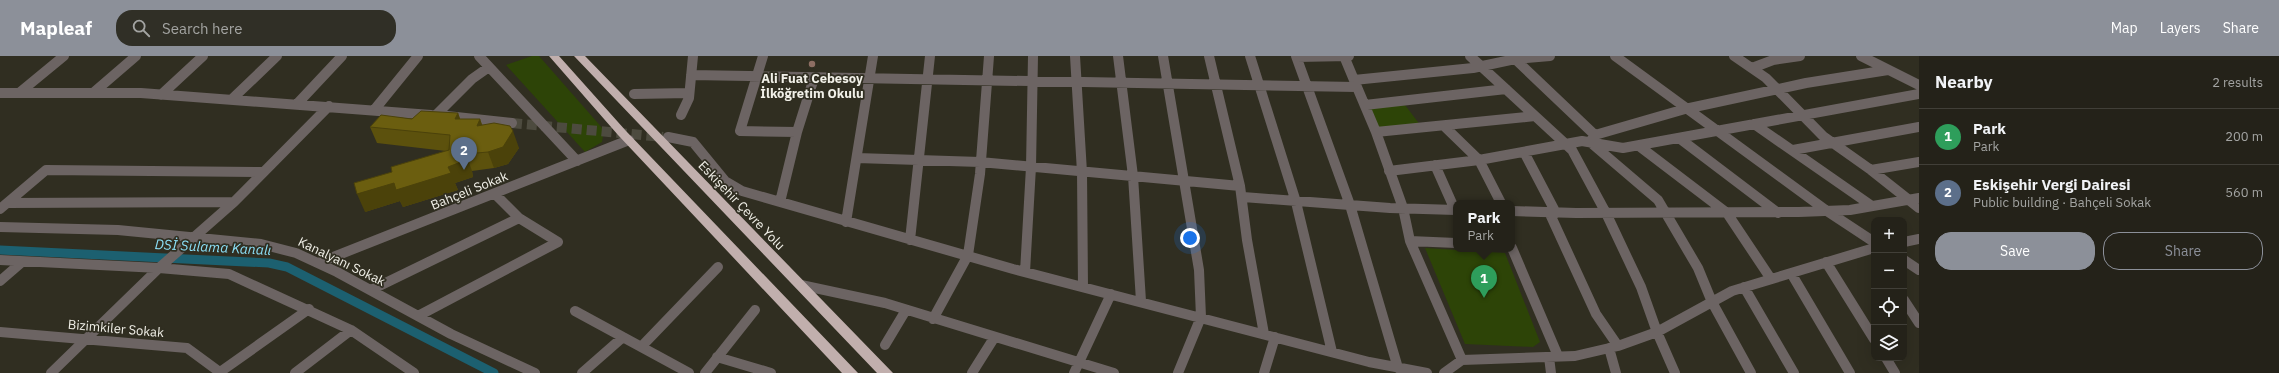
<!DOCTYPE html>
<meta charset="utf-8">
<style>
:root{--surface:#242219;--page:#302f26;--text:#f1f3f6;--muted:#a3a4a2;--line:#413f38;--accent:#8c9099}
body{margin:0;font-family:"IBM Plex Sans",sans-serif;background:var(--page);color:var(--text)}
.controls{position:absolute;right:12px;bottom:12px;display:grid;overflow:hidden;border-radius:8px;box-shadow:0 4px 16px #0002}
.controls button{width:36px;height:36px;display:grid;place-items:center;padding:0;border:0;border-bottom:1px solid var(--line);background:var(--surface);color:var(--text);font:20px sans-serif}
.you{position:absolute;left:1190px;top:182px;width:14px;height:14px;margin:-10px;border:3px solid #fff;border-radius:50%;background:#1a73e8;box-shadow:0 0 0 6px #1a73e833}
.badge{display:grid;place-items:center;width:26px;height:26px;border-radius:50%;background:var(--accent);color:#fff;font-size:13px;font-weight:700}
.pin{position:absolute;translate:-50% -33px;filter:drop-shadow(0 1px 2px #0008)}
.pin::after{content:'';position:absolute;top:21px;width:14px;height:12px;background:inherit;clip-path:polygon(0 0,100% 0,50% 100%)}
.popup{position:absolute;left:1453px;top:144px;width:62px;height:52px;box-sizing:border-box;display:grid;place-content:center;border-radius:8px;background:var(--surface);filter:drop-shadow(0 1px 3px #0005);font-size:13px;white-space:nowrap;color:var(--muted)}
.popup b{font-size:15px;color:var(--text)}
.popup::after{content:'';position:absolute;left:50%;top:100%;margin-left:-8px;border:8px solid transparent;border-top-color:var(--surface)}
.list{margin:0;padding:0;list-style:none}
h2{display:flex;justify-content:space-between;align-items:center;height:52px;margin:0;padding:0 16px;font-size:17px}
h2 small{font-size:13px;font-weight:400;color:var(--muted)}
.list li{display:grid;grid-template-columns:26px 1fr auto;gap:12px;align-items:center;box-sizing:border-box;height:56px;padding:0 16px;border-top:1px solid var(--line)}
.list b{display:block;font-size:15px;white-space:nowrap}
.list p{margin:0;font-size:13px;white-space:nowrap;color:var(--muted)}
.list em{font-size:13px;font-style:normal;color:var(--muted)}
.actions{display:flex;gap:8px;padding:12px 16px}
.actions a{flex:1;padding:9px 0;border:1px solid var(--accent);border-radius:16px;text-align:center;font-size:14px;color:var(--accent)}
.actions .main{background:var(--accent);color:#fff}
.icon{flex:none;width:22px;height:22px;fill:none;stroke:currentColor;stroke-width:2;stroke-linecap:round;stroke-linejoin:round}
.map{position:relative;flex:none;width:1919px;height:317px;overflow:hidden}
header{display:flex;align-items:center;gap:24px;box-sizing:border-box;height:56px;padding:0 20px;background:var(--accent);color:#fff}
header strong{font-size:19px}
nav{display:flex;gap:22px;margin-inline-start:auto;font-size:14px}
.search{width:280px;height:36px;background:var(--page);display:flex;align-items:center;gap:10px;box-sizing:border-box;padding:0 14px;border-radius:16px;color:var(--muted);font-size:15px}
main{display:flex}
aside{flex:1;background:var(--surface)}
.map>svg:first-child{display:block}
.green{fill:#2d4407}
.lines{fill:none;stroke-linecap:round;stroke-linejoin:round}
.canal{stroke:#1c6070;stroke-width:9}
.minor-tunnel{stroke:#4d4b3f;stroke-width:10;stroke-dasharray:10 5;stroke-linecap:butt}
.minor{stroke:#6c6463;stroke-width:10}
.highway{fill:#c1afad;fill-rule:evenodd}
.wall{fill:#5c510d}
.shaded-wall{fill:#4b420a}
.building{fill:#6b5e0f;stroke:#4b420a}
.education-dot{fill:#8d6e63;stroke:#302e21;stroke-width:1.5}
.labels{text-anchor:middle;stroke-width:3.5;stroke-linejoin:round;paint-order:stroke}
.poi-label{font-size:13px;font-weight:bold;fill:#f1f0e8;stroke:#302e21}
.street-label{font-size:13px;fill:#f1f0e8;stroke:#302e21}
.water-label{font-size:14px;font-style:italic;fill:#8bdff7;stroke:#302e21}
</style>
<header>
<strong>Mapleaf</strong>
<div class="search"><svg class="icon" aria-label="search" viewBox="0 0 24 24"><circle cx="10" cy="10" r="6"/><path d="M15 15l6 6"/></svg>Search here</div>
<nav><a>Map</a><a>Layers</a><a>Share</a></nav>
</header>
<main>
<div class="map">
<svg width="1919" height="317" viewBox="0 0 1919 317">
<rect width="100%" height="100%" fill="#302e21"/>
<path class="green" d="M532,0H539L604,74L602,86L585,96L506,9Z
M1405,49L1421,70L1380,76L1369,52Z
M1425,192L1505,197L1540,286L1533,291L1465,288Z"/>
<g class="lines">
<path class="canal" d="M0,194L269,207L287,211L494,317"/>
<path class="minor-tunnel" d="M512,67L663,81"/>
<path class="minor" d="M479,0L577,105
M763,0L740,75L797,76L780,146
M1075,0L1082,116L1083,231
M1118,0L1133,120L1141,245
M1163,0L1199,214L1201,261L1178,317
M1209,0L1240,130
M1250,0L1296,146L1332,296
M1296,0L1350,149L1398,312
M1344,0L1354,24L1473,12L1515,3L1512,0
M1470,0L1572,94L1606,157L1641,231L1657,276L1675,317
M1615,0L1827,155L1874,186
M1734,0L1766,22L1823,80L1871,114L1919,152
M1861,0L1919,29
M1297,1L1349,0
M1515,3L1595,79
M1515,3L1550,0
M1752,12L1773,4L1800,0
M691,19L1356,31
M1354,24L1376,76L1403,152L1410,185L1462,304
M0,37H141L431,59
M19,37L64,0
M93,37L136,0
M634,38L689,37
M161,39L203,0
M232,43L277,0
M297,48L342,0
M1365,49L1506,33
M375,53L418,0
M436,59L472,23L489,11
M681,59L689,42L693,0
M447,60L512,67
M1754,68L1872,150
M1444,70L1479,104L1501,147
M797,76L814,22
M1376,76L1535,60
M668,81L693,86L725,125L742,135L1013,213L1369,306L1427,317
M1679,82L1778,157
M1639,90L1727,157L1771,223
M1793,94L1919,71
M1524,96L1556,157
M857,102L980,106L1240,130L1247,184L1264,278
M1435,109L1455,154
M1871,114L1919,106
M1389,115L1479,104L1582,85L1623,92L1919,38
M495,138L519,162L558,186
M1243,141L1390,152L1456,154
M8,147L234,146
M0,153L46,114L263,116
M1512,155L1576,157L1799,156L1850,154L1919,142
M1549,156L1596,258L1618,290
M846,166L873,0
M0,171L118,174L261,188L296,197L337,216L451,278L535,317
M910,184L930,0
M1410,185L1456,187
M1904,186L1919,183
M1512,192L1558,300
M0,204L159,212L234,146L329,50
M1904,204L1919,214
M1826,206L1874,283
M318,207L629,84
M1025,216L1031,111L1033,0
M1791,217L1850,317
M0,225L22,206
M801,229L885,247L1114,317
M1744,231L1794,317
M371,234L519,162
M1904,244L1919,267
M575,255L689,317
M418,260L558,186
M933,263L968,199L980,118L989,0
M0,276L187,292L221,317
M885,289L906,254
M641,291L718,211
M1609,292L1616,317
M717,301L771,317
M1549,301L1551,317
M1886,302L1895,317
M220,316L309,253
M51,317L159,212L229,218L351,274L414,317
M295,317L351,274
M582,317L623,281
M705,317L755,254
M972,317L994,282
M1074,317L1111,238
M1264,317L1275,281
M1444,317L1462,304L1575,300L1618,290L1657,276L1732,235L1874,192
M1751,317L1712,246L1698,212L1658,144L1590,86L1595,79L1685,53L1806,27L1888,14"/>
<path class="highway" d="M549,0H559L626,75L858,317H842L618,79Z
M574,0H585L893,317H877Z"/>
</g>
<path class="wall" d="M458,57L460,63H480L482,69L519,92L508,108L494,112L472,115L473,121L455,127L458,134L403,151L400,145L365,156L392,116L446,95L377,87L370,71L412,63Z"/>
<path class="shaded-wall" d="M458,57L464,74L455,63Z
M480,63L486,80L477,70Z
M513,75L519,92L508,108L494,112L488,96Z
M466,98L472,115L473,121L455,127L458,134L403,151L400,145L365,156L357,138L448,111Z"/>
<path class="building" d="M421,55L458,57L455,63H480L477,70L494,67L510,70L513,75L503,91L488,96L466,98V104L448,111L451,117L396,134L394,127L357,138L354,127L392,116L391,111L449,94L450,79L370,71L381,59L412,63Z"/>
<circle class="education-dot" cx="812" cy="8" r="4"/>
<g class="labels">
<g class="poi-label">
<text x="812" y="27">Ali Fuat Cebesoy<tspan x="812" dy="15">İlköğretim Okulu</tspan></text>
</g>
<g class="street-label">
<text transform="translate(469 134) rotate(-22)" y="5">Bahçeli Sokak</text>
<text transform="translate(742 149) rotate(46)" y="5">Eskişehir Çevre Yolu</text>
<text transform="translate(342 205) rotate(26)" y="5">Kanalyanı Sokak</text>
<text transform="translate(116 272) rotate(5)" y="5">Bizimkiler Sokak</text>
</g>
<g class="water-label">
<text transform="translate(213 191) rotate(3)" y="5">DSİ Sulama Kanalı</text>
</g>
</g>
</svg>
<div class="controls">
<button>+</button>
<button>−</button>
<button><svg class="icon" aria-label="locate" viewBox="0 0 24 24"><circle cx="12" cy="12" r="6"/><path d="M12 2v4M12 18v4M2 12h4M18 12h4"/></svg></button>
<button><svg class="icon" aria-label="layers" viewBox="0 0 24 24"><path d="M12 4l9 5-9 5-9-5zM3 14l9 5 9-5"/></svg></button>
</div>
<div class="you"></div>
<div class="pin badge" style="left:1484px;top:242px;background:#2e9e5b">1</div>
<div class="popup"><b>Park</b>Park</div>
<div class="pin badge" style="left:464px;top:114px;background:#5c6f8a">2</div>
</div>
<aside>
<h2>Nearby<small>2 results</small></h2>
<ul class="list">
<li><span class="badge" style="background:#2e9e5b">1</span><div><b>Park</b><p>Park</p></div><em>200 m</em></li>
<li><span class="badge" style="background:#5c6f8a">2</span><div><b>Eskişehir Vergi Dairesi</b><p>Public building · Bahçeli Sokak</p></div><em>560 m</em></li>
</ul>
<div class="actions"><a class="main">Save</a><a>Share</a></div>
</aside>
</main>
